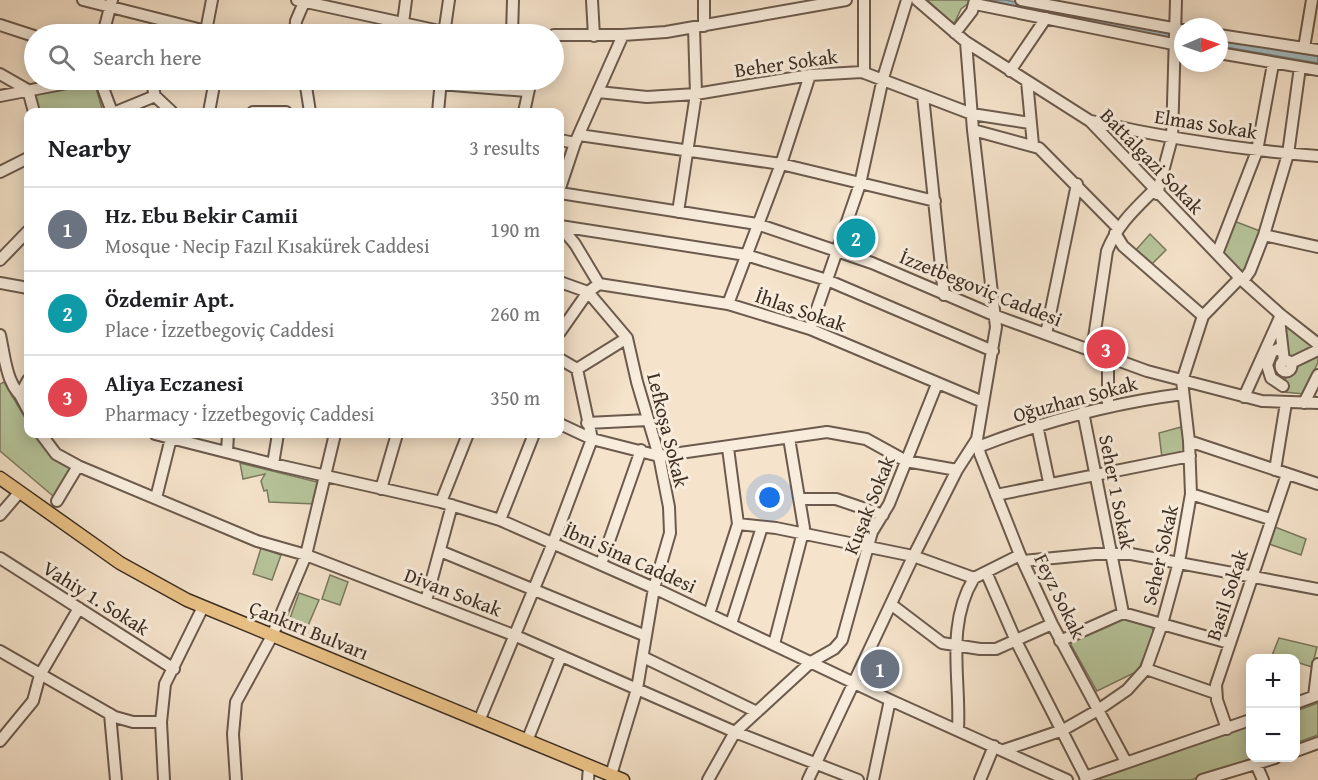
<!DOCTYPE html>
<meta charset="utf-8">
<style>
:root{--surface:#fff;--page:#f2f2f2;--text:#202124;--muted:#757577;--line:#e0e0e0;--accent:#8f2418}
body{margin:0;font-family:"Gentium Book Plus",serif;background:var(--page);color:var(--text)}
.controls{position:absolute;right:18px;bottom:18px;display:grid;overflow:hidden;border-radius:12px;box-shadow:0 3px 15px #0003}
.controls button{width:54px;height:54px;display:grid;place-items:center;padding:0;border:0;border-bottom:2px solid var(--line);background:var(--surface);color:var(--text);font:30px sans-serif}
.compass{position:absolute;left:1174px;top:18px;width:54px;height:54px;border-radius:50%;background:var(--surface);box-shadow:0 3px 15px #0003;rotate:88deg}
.you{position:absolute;left:770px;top:498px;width:21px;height:21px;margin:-15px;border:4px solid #fff;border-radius:50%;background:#1a73e8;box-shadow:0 0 0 9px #1a73e833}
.badge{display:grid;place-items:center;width:39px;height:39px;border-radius:50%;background:var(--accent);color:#fff;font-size:20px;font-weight:700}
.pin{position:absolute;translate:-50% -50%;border:3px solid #fff;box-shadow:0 2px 6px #0006}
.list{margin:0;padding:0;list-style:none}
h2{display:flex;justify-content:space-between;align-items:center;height:78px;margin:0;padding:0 24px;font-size:26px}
h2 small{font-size:20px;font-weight:400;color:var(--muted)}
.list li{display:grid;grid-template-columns:39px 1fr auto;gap:18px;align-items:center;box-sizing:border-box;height:84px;padding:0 24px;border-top:2px solid var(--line)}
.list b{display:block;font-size:22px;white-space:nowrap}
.list p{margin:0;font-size:20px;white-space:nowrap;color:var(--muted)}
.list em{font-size:20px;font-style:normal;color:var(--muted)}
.icon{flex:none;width:33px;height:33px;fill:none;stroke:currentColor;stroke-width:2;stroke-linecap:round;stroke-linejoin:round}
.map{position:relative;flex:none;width:1318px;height:780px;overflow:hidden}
.search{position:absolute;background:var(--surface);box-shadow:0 3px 15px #0003;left:24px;top:24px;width:540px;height:66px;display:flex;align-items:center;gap:15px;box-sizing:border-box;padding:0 21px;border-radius:33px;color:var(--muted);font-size:22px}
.panel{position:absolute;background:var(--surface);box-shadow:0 3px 15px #0003;left:24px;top:108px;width:540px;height:330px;border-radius:12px}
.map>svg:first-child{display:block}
.green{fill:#b7c59b;stroke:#7a795f;stroke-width:1.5}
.water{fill:#a1bbc1;stroke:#798282;stroke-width:1.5}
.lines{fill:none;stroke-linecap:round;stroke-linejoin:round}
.minor-casing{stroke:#6b5a4d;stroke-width:14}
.major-casing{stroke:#3d2d23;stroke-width:15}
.minor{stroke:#f8eddd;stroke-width:10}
.major{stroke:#eac286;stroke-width:12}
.labels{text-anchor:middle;stroke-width:6;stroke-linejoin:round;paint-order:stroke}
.street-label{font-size:20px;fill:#3d2d23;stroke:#f8eddd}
</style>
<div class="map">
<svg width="1318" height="780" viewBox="0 0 1318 780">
<rect width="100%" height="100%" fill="#f5e3cb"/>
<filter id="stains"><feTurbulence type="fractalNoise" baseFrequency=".00333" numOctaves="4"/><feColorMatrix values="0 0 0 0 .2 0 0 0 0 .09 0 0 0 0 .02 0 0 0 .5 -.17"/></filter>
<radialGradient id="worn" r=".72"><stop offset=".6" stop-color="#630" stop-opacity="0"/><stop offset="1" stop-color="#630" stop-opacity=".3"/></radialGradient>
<path class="green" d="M927,0H973L961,9L954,24Z
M94,81L103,112H37L32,94Z
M1234,221L1260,231L1244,273L1221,251Z
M1150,234L1166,250L1151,265L1135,251Z
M1282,323L1314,348L1291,359L1286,357Z
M1318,353V362L1304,394L1284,392L1286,376L1291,374L1294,367Z
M4,382L28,423V434H35L47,452L71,469L53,496L0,451V384Z
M1181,427L1185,451L1162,458L1159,433Z
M240,463L321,483L315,504L269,502L267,490L264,491L261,481L265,474L243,479Z
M1275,527L1306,539L1301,555L1269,544Z
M261,548L281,555L272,580L253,574Z
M330,575L348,582L340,605L322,599Z
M299,593L319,600L307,628L289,621Z
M1122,618L1151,626L1154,632L1138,671L1097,691L1069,641Z
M1279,638L1317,647L1312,667L1296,662V658H1271Z
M1318,703V735L1296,743V711Z
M1250,725V758H1255L1191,780H1100L1103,774Z"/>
<path class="water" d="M976,0H1005L1183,32V40Z
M1219,38L1318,56V63L1219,46Z"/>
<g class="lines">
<g class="minor-casing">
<path id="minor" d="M83,0L206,31L211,34
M297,0L453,34
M592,0L594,36
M917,0L966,42L1090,121L1243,281L1281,315L1318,344
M1021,0L1183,30
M975,4L1183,46
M403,23L406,0
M0,25L34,36
M704,26V0
M206,31L212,0
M955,33L972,11L975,0
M103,34L112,0
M159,34L164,21
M295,34L296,21L305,0
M444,34L449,0
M512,34L513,0
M554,35H623L666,32L846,0
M1219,35L1318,50
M1304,48L1312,0
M1219,53L1318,70
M1010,71L1046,18
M864,73V0
M0,74L28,90L34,112
M100,80L112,112
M151,80L155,96L172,112
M305,80L310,112
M1027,81L1033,145
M440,84L527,91
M598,92L647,97L696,94L810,75L862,72L972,114L1030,123
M0,96L83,80
M923,96L944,295
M116,112L155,96
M209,112L215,80
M253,112H286
M438,112L441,80
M524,112L531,80
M1091,121C1166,138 1241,150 1318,156
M973,130L1039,148L1118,228
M579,135L781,164L935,201
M560,140L575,143
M0,172L28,158
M560,188L575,143L623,35
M560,193L757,224L872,263L996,316L1147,371L1262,401L1318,403
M1157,194L1172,138L1176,0
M678,212L696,94L694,28
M560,226L575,244L599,284L588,292L627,338L637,382L659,456L669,507L670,533L654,588L637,689L611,775
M560,226L746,255L827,280L993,351
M1115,233L1123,246L1203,316
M1264,235L1318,247
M1217,254L1257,151L1273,64
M0,260L28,231
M1243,281L1250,271L1264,235L1288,154L1300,67
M560,282L588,292L560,332
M0,283L28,288
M599,284L728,304L810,329L983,402
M728,304L781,164L810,75
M1279,319L1284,361
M810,329L860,184L883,78L907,0
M1046,334L1077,184
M0,335C5,357 6,389 28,401
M1282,347L1272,352L1267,365L1271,378L1283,386
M1092,351L1107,251C1117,225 1135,209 1154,190
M1108,357V406
M1280.5 366a5.5 5.5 0 1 1 11 0a5.5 5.5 0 1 1-11 0Z
M1291,363L1318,350
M577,369L627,338
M28,380L20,395L28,410
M1244,397L1281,315
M1304,403L1318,375
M1083,412L1123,613
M587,423L648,420
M560,424L592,439L659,456L827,432L866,439L906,461L957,470
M1037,425L1049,482
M41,434L56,454L78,466L257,541L306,555L516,636L735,732L858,780
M155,434L273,464L441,502L500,520L654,588L890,700L1067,780
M977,439L980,454L1020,555L1052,624L1126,762
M1189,441L1318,484
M978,447C1045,421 1112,403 1183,394
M227,452L228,434
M273,464L278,434
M1275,470L1286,403
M381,489L397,434
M1191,494L1270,519
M996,495L1190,456
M156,498L172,434
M801,499H836L883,515
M57,501L78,466
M441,502L468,434
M0,515L18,494
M500,520L534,434
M738,524L776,528L913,556L974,578L1020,555
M440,551L646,636
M0,558L174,669
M1023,561L1095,554H1131L1318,589
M601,564L641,450
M986,572L1016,641L1087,780
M426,601L452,505
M892,605L942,643L980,649H996L1052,624
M709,614L738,524L728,448
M731,624L762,527
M1060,641L1123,613L1229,643
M774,644L804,528L789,438
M0,651L115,717L133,722H161
M643,657L757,712
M1146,669L1215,693
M1314,696L1318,664
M1296,703L1318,695
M110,714L116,780
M479,721L553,543L592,439L577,369L560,359
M1227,729L1217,700L1216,685L1287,474
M958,730C961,679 945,626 974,578
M0,741L33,701L40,675L79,608
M527,741L561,656
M1004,750L1063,730L1098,710L1127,690L1146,669L1162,624L1179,562L1191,494L1189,441L1182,381L1203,316L1240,278
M1296,751L1318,743
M1256,764L1263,780
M1085,777L1250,720
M164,780L161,722L165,684L203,607
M236,780L233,734L236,702L272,636L306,555L335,434
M588,780L589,766
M708,780L735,732L811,662L834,649L842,640L872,532L889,504L937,384
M808,780L912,559L957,470L977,439L996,327L973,130L966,42
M873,780L890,700
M980,780L994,746
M1202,780L1275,758"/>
</g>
<g class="major-casing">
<path id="major" d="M0,478L120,563L187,600L623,780"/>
</g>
<use href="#minor" class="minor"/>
<use href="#major" class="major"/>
</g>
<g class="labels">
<g class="street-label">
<text transform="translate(786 63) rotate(-8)" y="7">Beher Sokak</text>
<text transform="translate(1206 124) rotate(9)" y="7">Elmas Sokak</text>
<text transform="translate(1152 161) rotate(46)" y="7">Battalgazi Sokak</text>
<text transform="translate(981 288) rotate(22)" y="7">İzzetbegoviç Caddesi</text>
<text transform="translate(801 310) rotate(19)" y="7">İhlas Sokak</text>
<text transform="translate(1075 399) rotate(-15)" y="7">Oğuzhan Sokak</text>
<text transform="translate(668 430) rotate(76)" y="7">Lefkoşa Sokak</text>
<text transform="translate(1117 492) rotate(79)" y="7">Seher 1 Sokak</text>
<text transform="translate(869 505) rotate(-68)" y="7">Kuşak Sokak</text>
<text transform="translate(1160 555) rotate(-77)" y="7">Seher Sokak</text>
<text transform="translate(630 558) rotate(24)" y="7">İbni Sina Caddesi</text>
<text transform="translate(453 592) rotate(21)" y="7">Divan Sokak</text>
<text transform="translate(1227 595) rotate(-72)" y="7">Basil Sokak</text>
<text transform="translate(1060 596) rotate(64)" y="7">Feyz Sokak</text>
<text transform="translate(96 598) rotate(32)" y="7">Vahiy 1. Sokak</text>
<text transform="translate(309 630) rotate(22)" y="7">Çankırı Bulvarı</text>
</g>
</g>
<rect width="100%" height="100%" filter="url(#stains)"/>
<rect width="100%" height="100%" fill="url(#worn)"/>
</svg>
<div class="controls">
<button>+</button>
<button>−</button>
</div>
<svg class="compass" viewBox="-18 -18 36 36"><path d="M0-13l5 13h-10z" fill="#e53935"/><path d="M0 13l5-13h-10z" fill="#757577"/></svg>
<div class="you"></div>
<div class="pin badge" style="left:880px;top:669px;background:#6b7280">1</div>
<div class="pin badge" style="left:856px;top:238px;background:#0f9aa8">2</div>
<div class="pin badge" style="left:1106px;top:349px;background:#e0444e">3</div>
<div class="search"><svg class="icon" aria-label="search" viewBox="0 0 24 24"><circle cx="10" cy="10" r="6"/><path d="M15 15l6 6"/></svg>Search here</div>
<section class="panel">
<h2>Nearby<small>3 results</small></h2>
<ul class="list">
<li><span class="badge" style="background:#6b7280">1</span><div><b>Hz. Ebu Bekir Camii</b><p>Mosque · Necip Fazıl Kısakürek Caddesi</p></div><em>190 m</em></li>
<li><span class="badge" style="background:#0f9aa8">2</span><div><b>Özdemir Apt.</b><p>Place · İzzetbegoviç Caddesi</p></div><em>260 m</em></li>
<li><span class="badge" style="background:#e0444e">3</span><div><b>Aliya Eczanesi</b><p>Pharmacy · İzzetbegoviç Caddesi</p></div><em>350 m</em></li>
</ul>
</section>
</div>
